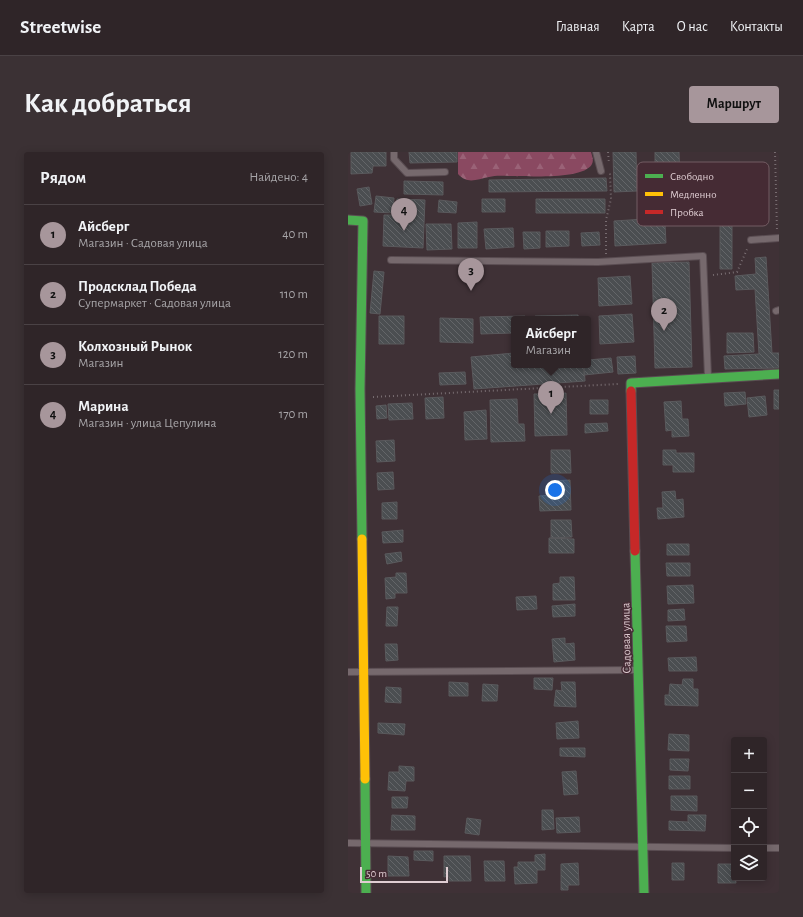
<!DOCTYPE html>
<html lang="ru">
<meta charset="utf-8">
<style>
:root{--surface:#2f2528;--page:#3b3134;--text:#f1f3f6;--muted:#a7a5a8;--line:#4a4245;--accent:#a7969b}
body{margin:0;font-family:"Alegreya Sans",sans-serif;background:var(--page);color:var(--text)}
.controls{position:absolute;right:12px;bottom:12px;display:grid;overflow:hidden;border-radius:4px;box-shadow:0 2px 10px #0003}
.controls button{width:36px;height:36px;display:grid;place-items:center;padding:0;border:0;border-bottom:1px solid var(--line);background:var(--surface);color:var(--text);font:20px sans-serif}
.scale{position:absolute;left:12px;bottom:10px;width:88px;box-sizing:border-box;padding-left:4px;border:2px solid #dfcdd2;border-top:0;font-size:11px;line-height:14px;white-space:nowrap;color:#dfcdd2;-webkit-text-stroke:3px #452b34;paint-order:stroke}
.you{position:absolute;left:207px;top:338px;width:14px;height:14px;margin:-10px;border:3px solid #fff;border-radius:50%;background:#1a73e8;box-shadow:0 0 0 6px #1a73e833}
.badge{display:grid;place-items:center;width:26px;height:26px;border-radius:50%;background:var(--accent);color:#111;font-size:13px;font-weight:700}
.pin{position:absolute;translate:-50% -33px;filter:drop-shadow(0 1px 2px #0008)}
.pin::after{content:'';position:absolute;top:21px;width:14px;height:12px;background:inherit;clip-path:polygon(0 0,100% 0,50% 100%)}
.popup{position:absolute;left:163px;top:164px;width:80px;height:52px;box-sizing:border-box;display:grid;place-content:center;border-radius:4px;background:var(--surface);filter:drop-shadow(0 1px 3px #0005);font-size:13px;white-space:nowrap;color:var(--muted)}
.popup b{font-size:15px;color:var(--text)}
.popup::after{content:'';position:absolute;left:50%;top:100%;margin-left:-8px;border:8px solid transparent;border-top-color:var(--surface)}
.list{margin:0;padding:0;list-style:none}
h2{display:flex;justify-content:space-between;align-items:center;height:52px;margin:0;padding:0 16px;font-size:17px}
h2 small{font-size:13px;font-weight:400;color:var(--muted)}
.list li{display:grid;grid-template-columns:26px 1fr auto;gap:12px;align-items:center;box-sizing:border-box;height:60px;padding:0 16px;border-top:1px solid var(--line)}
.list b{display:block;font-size:15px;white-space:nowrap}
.list p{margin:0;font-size:13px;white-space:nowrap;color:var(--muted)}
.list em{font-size:13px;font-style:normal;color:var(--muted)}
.icon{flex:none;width:22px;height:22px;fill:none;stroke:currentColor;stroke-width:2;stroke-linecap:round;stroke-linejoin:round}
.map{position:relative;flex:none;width:431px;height:741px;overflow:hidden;border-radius:4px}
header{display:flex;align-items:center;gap:24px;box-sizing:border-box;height:56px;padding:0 20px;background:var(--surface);border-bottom:1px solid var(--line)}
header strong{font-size:19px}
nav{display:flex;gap:22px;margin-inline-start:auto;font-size:14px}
.intro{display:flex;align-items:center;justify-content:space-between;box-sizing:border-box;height:96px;padding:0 24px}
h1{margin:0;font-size:28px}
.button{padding:10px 18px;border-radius:4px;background:var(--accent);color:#111;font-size:14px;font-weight:700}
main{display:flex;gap:24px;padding:0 24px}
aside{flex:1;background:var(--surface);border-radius:4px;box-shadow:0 2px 10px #0003}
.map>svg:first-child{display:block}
.forest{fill:url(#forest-firs)}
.building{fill:url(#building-back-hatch);stroke:#5a5a5d}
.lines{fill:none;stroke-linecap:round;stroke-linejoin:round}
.lane-casing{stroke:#5a4d52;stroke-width:8}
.fast-casing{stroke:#5a4d52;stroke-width:11}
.slow-casing{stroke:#5a4d52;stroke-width:11}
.jam-casing{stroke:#5a4d52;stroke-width:11}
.path{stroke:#776c70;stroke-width:2;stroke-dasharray:1 3;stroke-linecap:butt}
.lane{stroke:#76696d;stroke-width:6}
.fast{stroke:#4caf50;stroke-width:9}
.slow{stroke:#ffc107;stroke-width:9}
.jam{stroke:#c62828;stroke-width:9}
.labels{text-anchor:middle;stroke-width:3;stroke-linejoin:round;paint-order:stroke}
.street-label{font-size:12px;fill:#dfcdd2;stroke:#452b34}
.key{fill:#452b34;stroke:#735c63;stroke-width:1}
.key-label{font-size:11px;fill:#dfcdd2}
</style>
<header>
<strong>Streetwise</strong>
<nav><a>Главная</a><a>Карта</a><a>О нас</a><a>Контакты</a></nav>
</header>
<div class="intro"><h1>Как добраться</h1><a class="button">Маршрут</a></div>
<main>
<aside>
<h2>Рядом<small>Найдено: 4</small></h2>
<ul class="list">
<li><span class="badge">1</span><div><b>Айсберг</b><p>Магазин · Садовая улица</p></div><em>40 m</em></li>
<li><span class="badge">2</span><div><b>Продсклад Победа</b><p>Супермаркет · Садовая улица</p></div><em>110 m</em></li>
<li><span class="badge">3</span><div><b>Колхозный Рынок</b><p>Магазин</p></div><em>120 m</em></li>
<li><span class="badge">4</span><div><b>Марина</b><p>Магазин · улица Цепулина</p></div><em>170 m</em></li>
</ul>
</aside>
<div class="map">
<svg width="431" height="741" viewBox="0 0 431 741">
<defs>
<pattern id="forest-firs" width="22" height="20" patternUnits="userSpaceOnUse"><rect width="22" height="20" fill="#8a4961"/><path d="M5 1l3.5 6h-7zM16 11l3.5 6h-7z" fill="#9a6277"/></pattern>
<pattern id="building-back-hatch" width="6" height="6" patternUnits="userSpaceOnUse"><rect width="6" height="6" fill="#4b4e51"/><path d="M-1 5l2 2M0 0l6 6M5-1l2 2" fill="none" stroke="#646669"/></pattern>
</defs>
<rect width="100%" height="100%" fill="#3f3136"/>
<path class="forest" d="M110,0H243C244,4 246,8 244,12C236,28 179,24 163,24C156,24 148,23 141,25C129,27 120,33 110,22Z"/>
<path class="building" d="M3,0H38V14H25L24,21L3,22Z
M61,0H109V10L62,11Z
M265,0H288L289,39L266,40Z
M307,0H331L332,27L307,28Z
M258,26L259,39L141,40V28Z
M56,29L95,30V43L56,42Z
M21,35L24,52L12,54L9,37Z
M372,41H384V117H372Z
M28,44L46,46L45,61L26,60Z
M49,47L77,48L75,96L35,94L36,63H48Z
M134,47H157V60H134Z
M188,47H257V61H188Z
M91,48L109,50L108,61L90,60Z
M297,67V73L317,72L318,91L267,94L266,69Z
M129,70V96H110V71Z
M78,72H103L104,97L79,98Z
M165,76L166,95L138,97L136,77Z
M198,79H221V94L198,95Z
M175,80H192V96L176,97Z
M251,80L252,93L234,94L233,81Z
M418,105L424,201H431V216L377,217L376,204L411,202L407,137L388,138L387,124L408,122L407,106Z
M341,110L344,215L307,216L304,111Z
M26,119L36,120L32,162L22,161Z
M282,124L284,152L251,154L250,126Z
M284,162L286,190L252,192L251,164Z
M230,163L231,167H187V164Z
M31,164H56V192H31Z
M177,164V167H166V181L133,182L132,165Z
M92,166L125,167V191L92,190Z
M379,181H405L406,200L379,201Z
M166,201V213H236L237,229L126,237L123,205Z
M287,204L288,221L270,222L269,205Z
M263,206L265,220L236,223V213H240V208Z
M117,220L118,232L92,233L91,221Z
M426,238H431V257H426Z
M397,240L398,252L377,254L376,241Z
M218,241L219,283L187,284L186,242Z
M417,244L419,263L401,265L399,246Z
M95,245L96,266L78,267L77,246Z
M169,247L170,272H176L177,289L143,290L142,248Z
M242,248H260V262H242Z
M333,249L334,267H340L341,284L324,285V278L318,279L316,250Z
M64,251L65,267L41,268L40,252Z
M38,253L39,266L29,267L28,254Z
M138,258L139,287L117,288L116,260Z
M259,271L260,279L237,281V272Z
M46,288L47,309L29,310L28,289Z
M203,298H222L223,321H203Z
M315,298H328V301H346V320H325V313H315Z
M45,320L46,337L30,338L29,321Z
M222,328L223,358L192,359L191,344L204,343V329Z
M327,339L328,348L335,347L336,365L310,367L309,356H315L314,340Z
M49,350V367H34V351Z
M203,368H223L224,385L203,386Z
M55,378V390L35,391L34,380Z
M201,386L226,387V401H201Z
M319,392H341V403H319Z
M53,400L54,409L39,412L37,402Z
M318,411H342V424H319Z
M48,421H58L59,441H47V446L38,447L37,426L48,425Z
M212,425H226L227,448H205V432L212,431Z
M345,433L346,451L320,452L319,434Z
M188,444L189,457L169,458L168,445Z
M227,452V464L205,465L204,454Z
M39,455H50L49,474H38Z
M336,457L337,468L320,469V458Z
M318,474H338L339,489L319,490Z
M217,486V492L226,491L227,508L206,510L204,487Z
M37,492H49L50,508L38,509Z
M348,505L349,519H321L320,506Z
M186,526H205L204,538L186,537Z
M335,527H345V537H350V554L317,553V543H321L322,532L334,533Z
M101,530L120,531V544H101Z
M213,530H227L228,555L206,554L208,538L214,539Z
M135,532L150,533L149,549H134Z
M38,535L53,536V551L37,550Z
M230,569L231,586L209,587L208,571Z
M30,571L57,572L56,583L30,581Z
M321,582L341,583V599L320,598Z
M212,596H237V605L212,604Z
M322,607H341L340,619L322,618Z
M51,614L66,615V629H58L57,639L40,638L41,620H51Z
M228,619L230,642L216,643L214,620Z
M321,624H342V637H321Z
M323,644H349V659L323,658Z
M44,645H60L59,656H44Z
M194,658H205L206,677L194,678Z
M44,663L67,664V678H43Z
M340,663H358L357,679L321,678V669L340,670Z
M231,665L232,680L209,681L208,666Z
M119,666L133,668L131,683L117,681Z
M66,699H85V709L66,708Z
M197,702V718H189V731L167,732L166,715H170V710H187V703Z
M40,704L60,705L61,724H40Z
M96,704H122L123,729H101V724L96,725Z
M136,709H156L157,729H137Z
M230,711L231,733H220V738H213V712Z
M324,711H336V728H324Z
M370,712H386L388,731H370Z"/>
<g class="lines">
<g class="lane-casing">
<path id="lane" d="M46,0V7L59,21L97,20
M248,0L253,19
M403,88L431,86
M43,108L250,110L355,104L360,225
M428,159L431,158
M0,520L289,518
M0,691L386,696
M416,696H431"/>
</g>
<g class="fast-casing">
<path id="fast" d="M0,68L15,69L12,237L14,387
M283,239V231L431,222
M287,399L296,741
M17,627L18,741"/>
</g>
<g class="slow-casing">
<path id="slow" d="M14,387L17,627"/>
</g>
<g class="jam-casing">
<path id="jam" d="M283,239L287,399"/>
</g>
<path class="path" d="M260,0L261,11
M427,0L429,79
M258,102V68L263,47L262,21
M365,123L389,120L400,95
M25,245L270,232"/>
<use href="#lane" class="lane"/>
<use href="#fast" class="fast"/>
<use href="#slow" class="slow"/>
<use href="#jam" class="jam"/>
</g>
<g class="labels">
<g class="street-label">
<text transform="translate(278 486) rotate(-91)" y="4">Садовая улица</text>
</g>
</g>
<rect x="289" y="10" width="132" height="64" rx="6" class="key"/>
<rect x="297" y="22" width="18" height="4" fill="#4caf50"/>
<rect x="297" y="40" width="18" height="4" fill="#ffc107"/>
<rect x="297" y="58" width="18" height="4" fill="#c62828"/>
<g class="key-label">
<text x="322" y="28">Свободно</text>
<text x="322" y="46">Медленно</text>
<text x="322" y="64">Пробка</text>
</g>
</svg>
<div class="controls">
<button>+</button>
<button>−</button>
<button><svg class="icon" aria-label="locate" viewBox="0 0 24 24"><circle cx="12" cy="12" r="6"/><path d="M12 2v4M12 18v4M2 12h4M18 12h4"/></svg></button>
<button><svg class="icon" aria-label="layers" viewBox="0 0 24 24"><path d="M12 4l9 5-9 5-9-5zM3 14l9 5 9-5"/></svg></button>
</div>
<div class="scale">50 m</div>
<div class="you"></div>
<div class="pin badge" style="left:203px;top:262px">1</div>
<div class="popup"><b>Айсберг</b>Магазин</div>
<div class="pin badge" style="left:316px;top:179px">2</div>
<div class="pin badge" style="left:123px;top:139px">3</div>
<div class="pin badge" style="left:56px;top:79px">4</div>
</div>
</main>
